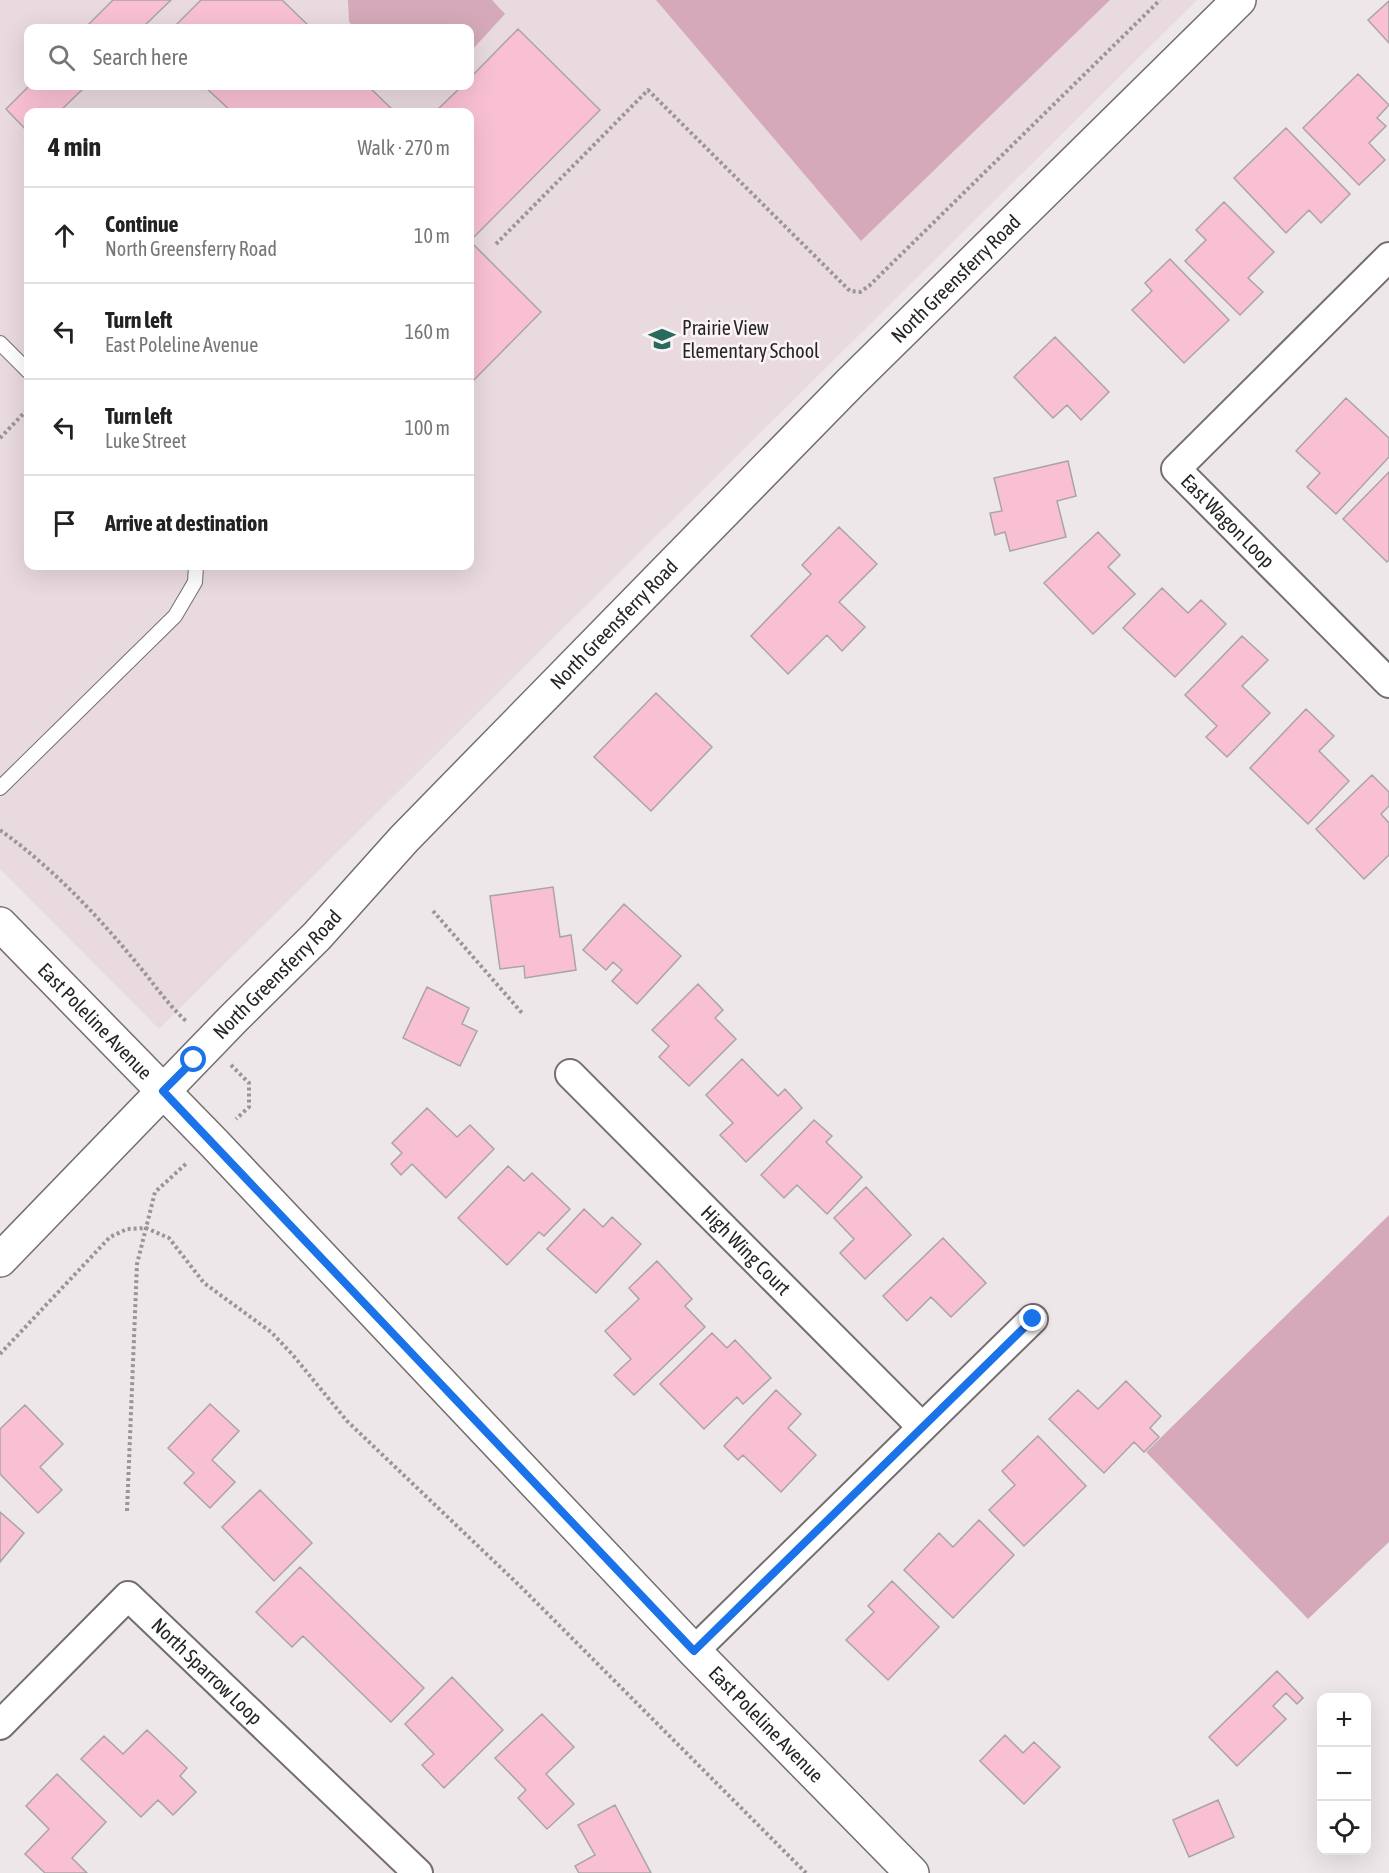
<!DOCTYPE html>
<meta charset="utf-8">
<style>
:root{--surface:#fff;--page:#f2f2f2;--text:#222;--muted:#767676;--line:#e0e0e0}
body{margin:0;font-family:"Asap Condensed",sans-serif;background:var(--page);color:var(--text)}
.controls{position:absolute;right:18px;bottom:18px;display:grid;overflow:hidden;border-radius:12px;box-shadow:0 6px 24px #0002}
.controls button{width:54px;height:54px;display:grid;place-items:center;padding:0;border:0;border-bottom:2px solid var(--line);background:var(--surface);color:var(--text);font:30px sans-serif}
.stop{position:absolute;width:18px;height:18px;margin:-14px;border:4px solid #1a73e8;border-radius:50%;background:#fff}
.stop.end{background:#1a73e8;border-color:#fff;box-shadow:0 2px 6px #0008}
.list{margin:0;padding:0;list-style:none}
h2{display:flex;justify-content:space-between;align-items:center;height:78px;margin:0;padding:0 24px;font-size:26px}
h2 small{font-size:20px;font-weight:400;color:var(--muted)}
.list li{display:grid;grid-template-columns:39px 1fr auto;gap:18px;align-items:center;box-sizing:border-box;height:96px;padding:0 24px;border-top:2px solid var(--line)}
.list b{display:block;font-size:22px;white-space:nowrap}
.list p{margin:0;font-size:20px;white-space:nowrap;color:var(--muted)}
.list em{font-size:20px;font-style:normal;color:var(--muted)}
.icon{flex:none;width:33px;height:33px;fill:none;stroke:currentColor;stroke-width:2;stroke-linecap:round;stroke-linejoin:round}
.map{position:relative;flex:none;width:1389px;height:1873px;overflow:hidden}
.search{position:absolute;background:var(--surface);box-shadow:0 6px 24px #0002;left:24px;top:24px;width:450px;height:66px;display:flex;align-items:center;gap:15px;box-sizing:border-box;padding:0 21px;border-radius:12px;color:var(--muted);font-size:22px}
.panel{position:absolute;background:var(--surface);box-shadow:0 6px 24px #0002;left:24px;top:108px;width:450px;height:462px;border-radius:12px}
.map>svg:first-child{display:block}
.built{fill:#e9dadf;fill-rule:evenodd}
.green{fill:#d5a9b9}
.building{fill:#f9c0d4;stroke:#aaa4a6;stroke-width:1.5}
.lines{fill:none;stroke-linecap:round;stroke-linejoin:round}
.lane-casing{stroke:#746e70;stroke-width:16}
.street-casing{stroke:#746e70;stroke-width:32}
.secondary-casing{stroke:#746e70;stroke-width:36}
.path{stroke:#9a9596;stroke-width:4;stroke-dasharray:3 3;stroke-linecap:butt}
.lane{stroke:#fff;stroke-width:14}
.street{stroke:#fff;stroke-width:28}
.secondary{stroke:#fff;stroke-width:33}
.route{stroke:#1a73e8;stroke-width:8}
.labels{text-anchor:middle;stroke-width:5;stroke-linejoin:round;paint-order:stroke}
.street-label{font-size:20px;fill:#272525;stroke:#fbf4f6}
.poi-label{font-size:20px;fill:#272525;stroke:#fbf4f6;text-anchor:start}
</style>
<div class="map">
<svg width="1389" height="1873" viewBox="0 0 1389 1873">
<rect width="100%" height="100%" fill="#eee7e9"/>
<path class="built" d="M0,0H1197L159,1029L0,869ZM28,28H470V86H28ZM28,112H470V566H28Z"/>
<path class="green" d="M348,0H492L505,14L470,52V28H355L349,22Z
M656,0H1110L861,241Z
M1389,1215V1542L1308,1619L1146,1452Z"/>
<path class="building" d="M113,0H171L142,28H85Z
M201,0H282L311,28H173Z
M1389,1V43L1368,20Z
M518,29L600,110L470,241L541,312L470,384V112H435L462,86H470V78Z
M1358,74L1389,105L1377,118L1386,126L1369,143L1385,160L1359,185L1303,128Z
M29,86H86L59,112H28V132L6,109Z
M204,86H368L395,112H232Z
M1286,128L1350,194L1321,223L1309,210L1286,233L1234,178Z
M1224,202L1274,252L1248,278L1263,292L1240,315L1185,261L1206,240L1196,230Z
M1170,259L1229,320L1184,363L1132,310L1152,291L1145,283Z
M1055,337L1109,392L1081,420L1067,405L1053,418L1014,377Z
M1346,398L1389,438V457L1336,514L1307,487L1320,473L1296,451Z
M1068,461L1076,496L1057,501L1066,537L1010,551L1005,532L995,535L990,513L1002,511L994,478Z
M1389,472V560L1387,562L1343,519Z
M839,527L877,564L839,602L865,627L842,651L827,635L788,674L751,636L811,574L802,565Z
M1098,532L1120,555L1108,567L1135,594L1093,634L1044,583Z
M1162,588L1188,613L1201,600L1226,624L1175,677L1123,628Z
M1242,636L1268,660L1242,686L1270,713L1227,757L1206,737L1217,726L1185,695Z
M656,693L712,747L651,811L594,757Z
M1306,709L1334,736L1319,751L1349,781L1308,824L1250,768Z
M1372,775L1389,792V806L1381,814L1389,823V855L1364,879L1316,829Z
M553,887L560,937L571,935L576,970L525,978L524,966L500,969L490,896Z
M624,904L681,956L637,1004L612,981L622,970L613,962L606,970L583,950Z
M698,984L723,1010L715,1018L736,1039L689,1086L659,1057L669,1046L652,1030Z
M427,987L469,1008L462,1024L477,1031L460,1066L403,1038Z
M742,1059L778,1096L785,1089L802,1108L746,1162L720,1135L733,1123L706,1095Z
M427,1108L457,1137L470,1125L494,1149L446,1198L412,1164L401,1175L391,1164L402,1153L392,1143Z
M814,1120L832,1136L826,1142L862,1177L827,1214L797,1185L784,1198L761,1175Z
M508,1166L524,1181L532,1173L570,1209L544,1236L539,1232L507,1265L458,1218Z
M866,1187L911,1235L865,1279L840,1253L854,1239L834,1218Z
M584,1209L603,1227L612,1217L641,1244L596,1293L547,1249Z
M943,1238L986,1283L951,1317L931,1297L907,1321L883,1296Z
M657,1261L692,1299L685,1306L705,1327L634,1395L614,1375L631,1359L605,1331L639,1299L629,1288Z
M712,1333L727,1348L735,1340L771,1378L743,1404L737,1397L704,1429L660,1384Z
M1126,1381L1161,1416L1150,1428L1159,1437L1144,1452L1134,1442L1104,1473L1049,1419L1078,1390L1098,1409Z
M776,1390L801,1414L788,1428L816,1455L781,1492L743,1455L738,1460L724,1446Z
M210,1404L239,1431L212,1460L235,1482L210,1508L184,1483L194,1473L168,1448Z
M25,1405L63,1444L40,1467L62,1490L38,1513L0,1474V1429Z
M1038,1436L1086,1486L1024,1546L989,1510L1015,1485L1002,1471Z
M260,1490L312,1543L274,1581L222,1527Z
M0,1512L24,1533L0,1562Z
M979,1520L1014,1555L953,1618L904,1570L939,1533L953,1547Z
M300,1567L424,1688L391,1722L303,1636L292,1647L256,1612Z
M892,1581L939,1627L888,1680L846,1640L874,1612L868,1606Z
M1277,1671L1303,1698L1297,1704L1286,1693L1273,1706L1286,1719L1237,1766L1209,1737Z
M452,1677L503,1730L444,1788L422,1765L434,1754L405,1724Z
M542,1714L574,1747L546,1774L574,1804L547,1829L518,1798L526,1790L495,1758Z
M147,1730L187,1768L180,1776L196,1792L173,1815L158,1800L141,1817L81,1759L104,1736L123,1754Z
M1005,1735L1023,1753L1034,1742L1060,1767L1024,1804L980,1761Z
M57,1774L106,1822L72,1858L87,1873H45L25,1854L49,1829L26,1806Z
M1218,1800L1234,1837L1189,1857L1173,1820Z
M615,1805L651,1873H579L575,1866L595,1855L578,1825Z"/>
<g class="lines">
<g class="lane-casing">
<path id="lane" d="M0,343L28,371
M0,788L175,616L195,582L196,566"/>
</g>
<g class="street-casing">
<g id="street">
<path id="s1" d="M1389,257L1176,469L1389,683"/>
<path id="s2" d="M570,1074L922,1427"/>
<path d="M694,1651L1033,1319"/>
<path id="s3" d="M0,1725L128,1596L418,1873"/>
</g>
</g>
<g class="secondary-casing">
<g id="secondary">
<path id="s4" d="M0,924L212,1141L694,1651L912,1873"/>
<path id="s5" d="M0,1260L233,1019L317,936L404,839L850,383L1239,0"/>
</g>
</g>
<path class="path" d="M496,244L648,90L850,291L860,292L869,286L1160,0
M0,438L28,409
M0,830C53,868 98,916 139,966C155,985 168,1005 187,1022
M433,911L522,1013
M231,1065L249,1083V1107L236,1119
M0,1354L110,1237L127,1229L146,1228L169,1238L204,1283L271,1332L292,1354L347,1421L521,1587L806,1873
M127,1511L137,1264L155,1192L188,1162"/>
<use href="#lane" class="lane"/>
<use href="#street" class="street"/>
<use href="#secondary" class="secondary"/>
</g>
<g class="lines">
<path class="route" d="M194,1060L163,1091L694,1651L1033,1319"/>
</g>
<defs>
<g id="school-bare" transform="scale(2.07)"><path d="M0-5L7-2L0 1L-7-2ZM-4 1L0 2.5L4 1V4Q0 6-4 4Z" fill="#266b5e" stroke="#fbf4f6" stroke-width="2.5" paint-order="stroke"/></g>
</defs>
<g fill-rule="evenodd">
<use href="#school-bare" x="662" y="339"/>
</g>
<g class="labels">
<g class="street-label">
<text dy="7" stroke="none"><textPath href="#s5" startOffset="1370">North Greensferry Road</textPath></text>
<text dy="7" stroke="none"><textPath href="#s1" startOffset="374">East Wagon Loop</textPath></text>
<text dy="7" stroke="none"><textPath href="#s5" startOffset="884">North Greensferry Road</textPath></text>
<text dy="7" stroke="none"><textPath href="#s5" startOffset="398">North Greensferry Road</textPath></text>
<text dy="7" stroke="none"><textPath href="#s4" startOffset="136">East Poleline Avenue</textPath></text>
<text dy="7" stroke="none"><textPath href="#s2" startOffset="249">High Wing Court</textPath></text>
<text dy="7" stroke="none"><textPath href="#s3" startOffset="291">North Sparrow Loop</textPath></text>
<text dy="7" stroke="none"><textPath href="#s4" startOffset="1108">East Poleline Avenue</textPath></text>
</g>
<g class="poi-label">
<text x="682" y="335">Prairie View<tspan x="682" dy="23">Elementary School</tspan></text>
</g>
</g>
</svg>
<div class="controls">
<button>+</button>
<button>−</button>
<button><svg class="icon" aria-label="locate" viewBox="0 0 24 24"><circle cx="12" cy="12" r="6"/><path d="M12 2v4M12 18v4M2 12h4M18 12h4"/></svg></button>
</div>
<div class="stop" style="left:194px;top:1060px"></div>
<div class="stop end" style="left:1033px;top:1319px"></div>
<div class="search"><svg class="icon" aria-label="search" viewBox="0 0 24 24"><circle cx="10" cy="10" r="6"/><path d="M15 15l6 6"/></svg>Search here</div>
<section class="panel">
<h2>4 min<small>Walk · 270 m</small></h2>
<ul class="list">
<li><svg class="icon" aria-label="ahead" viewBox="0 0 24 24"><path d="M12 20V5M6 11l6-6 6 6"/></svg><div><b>Continue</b><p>North Greensferry Road</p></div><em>10 m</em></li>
<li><svg class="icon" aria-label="left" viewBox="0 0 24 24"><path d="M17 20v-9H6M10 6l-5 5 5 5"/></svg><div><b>Turn left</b><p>East Poleline Avenue</p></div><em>160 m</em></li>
<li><svg class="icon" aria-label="left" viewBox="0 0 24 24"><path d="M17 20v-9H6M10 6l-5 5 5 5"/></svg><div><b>Turn left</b><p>Luke Street</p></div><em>100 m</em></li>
<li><svg class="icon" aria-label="arrive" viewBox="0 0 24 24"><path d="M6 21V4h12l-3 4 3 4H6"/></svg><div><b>Arrive at destination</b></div></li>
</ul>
</section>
</div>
